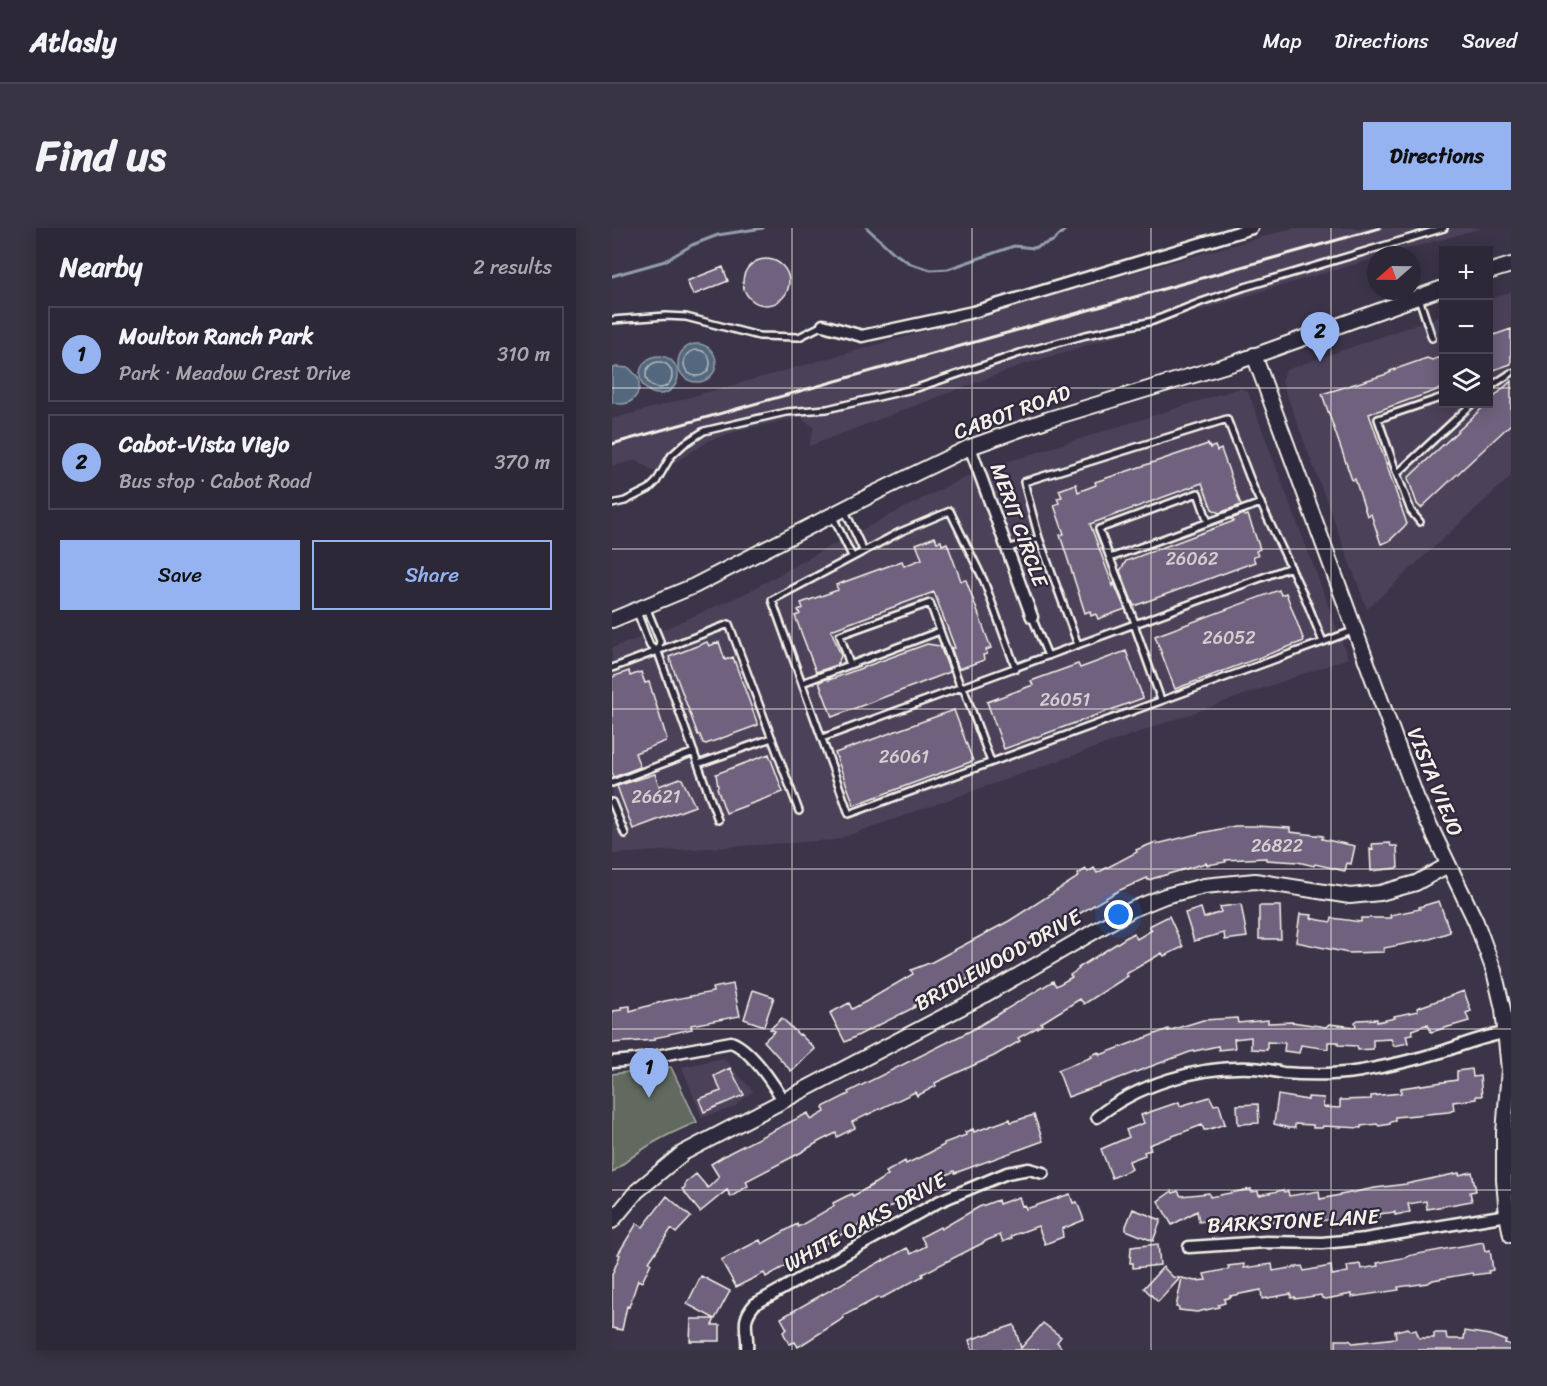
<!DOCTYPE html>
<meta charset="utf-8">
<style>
:root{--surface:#2d2838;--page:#393443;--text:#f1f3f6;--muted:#a7a6ae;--line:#484453;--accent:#95b2f1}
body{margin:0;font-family:Sriracha,sans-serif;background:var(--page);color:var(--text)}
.controls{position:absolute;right:18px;top:18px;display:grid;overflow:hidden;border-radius:0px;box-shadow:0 3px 15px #0003}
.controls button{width:54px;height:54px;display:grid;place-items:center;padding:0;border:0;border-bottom:2px solid var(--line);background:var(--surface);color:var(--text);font:30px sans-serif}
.compass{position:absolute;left:755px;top:18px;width:54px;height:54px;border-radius:50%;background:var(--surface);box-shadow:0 3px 15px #0003;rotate:250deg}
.you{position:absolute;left:507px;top:687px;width:21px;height:21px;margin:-15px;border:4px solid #fff;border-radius:50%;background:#1a73e8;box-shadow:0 0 0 9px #1a73e833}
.badge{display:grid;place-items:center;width:39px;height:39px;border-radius:50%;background:var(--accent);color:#111;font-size:20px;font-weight:700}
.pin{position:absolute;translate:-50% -50px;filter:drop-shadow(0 2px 3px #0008)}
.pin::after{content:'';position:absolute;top:32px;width:21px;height:18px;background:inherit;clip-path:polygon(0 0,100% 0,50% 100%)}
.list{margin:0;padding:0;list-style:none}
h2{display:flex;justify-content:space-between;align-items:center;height:78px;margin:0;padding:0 24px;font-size:26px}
h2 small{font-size:20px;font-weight:400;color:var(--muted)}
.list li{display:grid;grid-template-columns:39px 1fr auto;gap:18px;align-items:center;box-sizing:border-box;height:96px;margin:0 12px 12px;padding:0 12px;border:2px solid var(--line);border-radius:0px}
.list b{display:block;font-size:22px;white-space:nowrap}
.list p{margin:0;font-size:20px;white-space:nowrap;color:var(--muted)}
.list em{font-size:20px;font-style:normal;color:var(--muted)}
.actions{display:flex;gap:12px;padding:18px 24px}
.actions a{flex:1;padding:14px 0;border:2px solid var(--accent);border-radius:0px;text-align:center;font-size:21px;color:var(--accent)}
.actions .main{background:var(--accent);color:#111}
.icon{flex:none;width:33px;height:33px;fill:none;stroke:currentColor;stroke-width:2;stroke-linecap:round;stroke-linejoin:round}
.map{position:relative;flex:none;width:899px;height:1122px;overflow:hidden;border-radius:0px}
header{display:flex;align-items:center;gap:36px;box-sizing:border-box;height:84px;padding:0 30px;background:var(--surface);border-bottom:2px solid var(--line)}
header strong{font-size:28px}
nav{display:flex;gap:33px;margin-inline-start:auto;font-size:21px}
.intro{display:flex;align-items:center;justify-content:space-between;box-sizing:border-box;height:144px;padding:0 36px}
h1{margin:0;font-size:42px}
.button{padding:15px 27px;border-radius:0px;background:var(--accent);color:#111;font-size:21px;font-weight:700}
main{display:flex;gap:36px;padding:0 36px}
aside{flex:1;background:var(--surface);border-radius:0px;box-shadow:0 3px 15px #0003}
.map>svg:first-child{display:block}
.built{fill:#4c425a}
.green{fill:#626b5f;stroke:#abaea4;stroke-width:1.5}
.water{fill:#53677e;stroke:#939ea8;stroke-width:1.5}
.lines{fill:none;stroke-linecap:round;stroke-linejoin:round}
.shore{stroke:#b4babe;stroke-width:1.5}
.stream{stroke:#939ea8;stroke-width:3}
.building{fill:#70627e;stroke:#f4f1e8;stroke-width:1.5}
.lane-casing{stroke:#f4f1e8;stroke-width:10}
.street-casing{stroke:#f4f1e8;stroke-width:15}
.secondary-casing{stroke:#f4f1e8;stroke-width:18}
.lane{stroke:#2f2a3d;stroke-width:5}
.street{stroke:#2f2a3d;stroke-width:10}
.secondary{stroke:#2f2a3d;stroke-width:14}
.rail{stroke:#f4f1e8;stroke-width:3}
.grid{fill:none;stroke:#f4f1e8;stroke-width:1.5;stroke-opacity:0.55}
.labels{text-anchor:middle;stroke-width:4.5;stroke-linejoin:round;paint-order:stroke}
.number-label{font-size:18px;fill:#d3cdce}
.street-label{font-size:21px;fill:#f4f1e8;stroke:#2f2a3d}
</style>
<header>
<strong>Atlasly</strong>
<nav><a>Map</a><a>Directions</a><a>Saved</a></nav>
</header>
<div class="intro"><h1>Find us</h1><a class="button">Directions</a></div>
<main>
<aside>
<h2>Nearby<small>2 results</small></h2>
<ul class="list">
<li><span class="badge">1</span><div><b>Moulton Ranch Park</b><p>Park · Meadow Crest Drive</p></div><em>310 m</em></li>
<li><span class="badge">2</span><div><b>Cabot-Vista Viejo</b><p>Bus stop · Cabot Road</p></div><em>370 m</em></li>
</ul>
<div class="actions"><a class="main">Save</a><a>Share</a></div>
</aside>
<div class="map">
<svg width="899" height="1122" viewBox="0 0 899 1122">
<rect width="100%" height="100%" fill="#3c354a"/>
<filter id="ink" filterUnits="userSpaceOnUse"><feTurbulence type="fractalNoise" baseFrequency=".0167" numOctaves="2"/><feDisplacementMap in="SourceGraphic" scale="12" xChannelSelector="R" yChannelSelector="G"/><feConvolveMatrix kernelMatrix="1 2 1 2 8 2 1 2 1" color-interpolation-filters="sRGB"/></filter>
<g filter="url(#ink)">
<path class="built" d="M682,0H869L775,27H764V30L657,61L410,137L197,218L202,199L188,189L133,201L98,212L58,238L42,243L24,232L0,238V191Z
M899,64V248L755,381L670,154L674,142L831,87V176H876L877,71Z
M628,160L636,164L736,430L223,612L1,626L0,420L50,402L132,366L226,314L345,253L388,236Z
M111,830L141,863L122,879L90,890L70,839Z"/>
<path class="green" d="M59,839L85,894C49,909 29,920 0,945V846Z"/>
<path class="water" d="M66 135a19 19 0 1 1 38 0a19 19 0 1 1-38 0Z
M28 147a19 19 0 1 1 38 0a19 19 0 1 1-38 0Z
M4,139L17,140L26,149C31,167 18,181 0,174V141Z"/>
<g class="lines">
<path class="shore" d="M72 135a13 13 0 1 1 26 0a13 13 0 1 1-26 0Z
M34 147a13 13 0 1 1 26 0a13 13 0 1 1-26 0Z"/>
<path class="stream" d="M255,0L282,25L299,36L319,42L336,41L402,18L422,20L441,13L455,0
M0,48L53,33L80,17L106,7L151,0"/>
</g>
<path class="building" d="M131 54a23 23 0 1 1 46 0a23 23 0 1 1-46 0Z
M111,39L116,53L81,67L75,53Z
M899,101V136L876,144V109Z
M831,128V160L757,186L795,296L777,313L769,316L759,286L755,288L743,251L740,252L710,166L775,146L779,144L778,143L815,130L820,132Z
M899,153V196L809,280L805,276L796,250Z
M596,216L598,220L603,218L605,223L609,221L629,277L607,285L600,281L590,255L478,296L501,358L502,355L513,381L486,391L484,386L479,388L478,383L473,385L448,307L452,306L442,277L447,275L445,270L450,269L447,262L464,256L466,264L484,257L483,254Z
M632,286L633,288L636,287L648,321L644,323L646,328L641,329L643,334L522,378L508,343L514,333L622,293L619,291Z
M323,309L325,314L329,313L330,317L335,315L349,353L354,352L379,420L374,422L375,426L371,427L372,432L347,441L339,420H343L322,364L219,402L229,428L225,437L204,444L183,388L188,386L186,382L191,380L189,375L226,362L224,357L290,333L292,338L310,331L304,316Z
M667,362L669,367L674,365L692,413L563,461L543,408Z
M95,414L97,418L107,414L113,432L121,429L146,497L94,516L91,515L88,507H86L57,429Z
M315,416L328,418L338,444L220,489L207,454L219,449L217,452Z
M514,423L531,470L392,521L375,474L421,457L419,453L466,436L468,440Z
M17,443L18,448L29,444L33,455L37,454L55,511L54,513L23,525L28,539L2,549L0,544V449Z
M342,482L361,533L242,577L223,525Z
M157,526L171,564L114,585L105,560L106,559L104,546Z
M43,546L47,558L68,550L70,551L83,578L21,601L5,558Z
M623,598H644L678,600V604L711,608L710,611L743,618L739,636L735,635L733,643L703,636L702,638L686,634L654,632V630L613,632L614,634L595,637L594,635L536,652L535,650L506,663L344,758L343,757L327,765L302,778L303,779L233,814L218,785L237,775L240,781L255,773L301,746L299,742L320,734L397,693L463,651L467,648L466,646L474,641L476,644L482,640L485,645L525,624L524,622L544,614L545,616L589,605Z
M778,615L779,618H785L786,640L759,643L758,621L761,622L760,616Z
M827,673L838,704L818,711L772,720V724L736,725L684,714L688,686L700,687L699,690L702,691L719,694L720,690L749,694V690H779L778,687L808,681L807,679Z
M629,676L635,709L613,712L612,705L582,713L573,685L589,680L592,690L609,684L608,679Z
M647,678H668L669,711H647Z
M557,688L571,719L552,728L550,725L514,746L516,748L472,776L468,771L434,792L429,795L430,797L406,810L408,813L382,828L338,848L323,855L324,858L305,868L303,864L240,894L243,900L225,909L224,905L208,913L188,925L134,953L136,958L119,969L115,962L88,984L70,961L73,959V955L84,946L96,960L107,949L99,936L117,925L196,885L199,892L213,884L211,879L237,866L236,864L360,802L441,753L444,758L460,749L458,747L467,741L466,740L507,714L521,705L525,711L540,702L537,698Z
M121,756L128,788L79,797L80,801L57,806V807L42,810L43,812L0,815V783L9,782V779L18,778V783L53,773L101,764L100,760Z
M141,762L162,769L152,798L132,791Z
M852,763L859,783L854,785L857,793L819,804L816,796L800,802L801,806L794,807L796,815L782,818L779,811L761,812V821L746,822L745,818L726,817V814H716V821L689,817L687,825L672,823L673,815L655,814V822L639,821V809L622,811L623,820L607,822L606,818L578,824L456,869L446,842L480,829L479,827L487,824L488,827L556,801V803L591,792L625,790L626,795L656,792V795L680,794L714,799L717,796L744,799L743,794L746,792L765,791V794L783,790L782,788L806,783L805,780Z
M170,790L187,807L188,806L203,821L179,843L152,813L163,803L158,801Z
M118,840L132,867L92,884L87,871L109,863L102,848Z
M860,841L861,849L868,848L870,868H864V871L841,874L842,882L837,884L783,889V893L778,894V896L767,898L765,896L749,898V900L711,898L710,900H701V897L683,896V900H677L662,896L666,867L696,872V869L712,870L711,879L728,880V872L759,871V868L789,865V860L845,852V843Z
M598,869L602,877L607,876L613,896L595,902H592L590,897L537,917L539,922L532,924L533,927L517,933L520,941L500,950L489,921L517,909L514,902L532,895L529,887L567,874L568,878Z
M646,876L647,895L626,896L625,877Z
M422,887L431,913L343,945L342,943L154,1049L152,1045L124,1059L109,1032L148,1012L150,1016L185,996L186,999L222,978L221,975L235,968L240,966L241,968L257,959L276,947L274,944L293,933L294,936L317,925L332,917V915L354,907L353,904L361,901L362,904L398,891L399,894Z
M860,944L864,963L858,964L860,973L815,981L814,973L796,976L798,984L783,987V984L767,986V989L721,996L720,991L690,996L689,988L660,994L659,990L607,998L605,991L587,994L585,983L560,997L546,973L560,963L561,965L566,963L569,968L597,965L598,969L639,961V964L646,963L647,967L671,962L672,964L676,963L677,968L707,963L708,971L763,960L794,956L847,945V947Z
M458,966L461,975L465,974L472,992L450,1001L451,1009L433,1016L426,998L399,1008L400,1010L391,1014L388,1007L371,1014V1015L310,1046L311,1048L268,1071L267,1069L231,1088L232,1090L186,1119L183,1114L177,1116L171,1104L175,1101L169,1090L271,1032V1033L295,1020L299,1026L314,1018L309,1009L328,999L329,1001L367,979L386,972L387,976L407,969L410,978L413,977L414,981Z
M55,968L79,989L64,1005L59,1001L37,1034L39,1035L30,1054L26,1052L17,1079L15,1078L10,1102L0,1100V1047L8,1027L6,1026L25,995L31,999Z
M521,981L549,992L541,1013L514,1002V998Z
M871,1014L873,1023L878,1022L881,1042L876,1043L877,1045L861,1047L860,1045L821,1052L816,1055L786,1059L787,1062L740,1069V1066L714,1071L710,1070L709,1067L683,1071V1069L679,1070V1066L650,1071L649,1062L618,1068L619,1069L612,1071L613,1075L606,1077L607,1079L585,1084L567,1082V1080L564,1079L570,1050L583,1053L594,1052L592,1046L617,1041L616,1038L632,1036V1040L660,1036L661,1043L690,1038L692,1043L719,1038L720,1047L736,1044L735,1038L748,1036L749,1041L766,1038L765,1035L795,1029V1028Z
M546,1016L548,1037L521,1040V1035H518L519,1019Z
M551,1039L561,1049L568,1050L546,1074L532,1060Z
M89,1048L118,1063L103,1091L75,1076Z
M79,1091H103L100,1097H108V1113H78Z
M431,1095L449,1109L445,1114L451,1122H360L357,1112L402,1097L409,1120Z
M796,1100L799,1103L804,1102L807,1110H822V1105H834L835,1111H852L853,1103L878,1107L894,1113L893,1115L899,1117V1122H724V1112H737L741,1115L784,1110L783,1103Z"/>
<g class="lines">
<g class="lane-casing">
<path id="lane" d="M807,70L820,110
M0,92L54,88L74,89L147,108L187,109L211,97
M876,160L899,145
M785,246L766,191L831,169
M0,276L13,273L37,261L44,254L59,228L72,216L92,203L174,184L215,181L305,160L408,125L474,107L541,93L589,74L633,59L832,0
M233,283L251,322
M221,289L240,328
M808,294L799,283L785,246L860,176
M395,321L427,310
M498,330L487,301L586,265L596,294
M34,379L48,413L46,424L106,592
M25,384L38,418L46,424
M420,389L436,428
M523,395L498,330L649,275
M522,396L549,472
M711,414L743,402
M238,437L228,407L318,375L328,403
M0,440L117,396L187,583
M404,441L372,353L338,283L288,304L160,372L237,586L711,414L694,372L642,261L615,191L412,254L427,310L466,417
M190,455L328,403L349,460
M351,459L379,534
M210,510L679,339
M86,536L160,510
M0,555L82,524
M0,574L13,606"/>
</g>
<g class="street-casing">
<path id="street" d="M211,97L250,108L361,84L640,0
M358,219L420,389
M0,834L23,832L119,814C138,821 160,854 171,872
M485,889C526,856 587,838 639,840C650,840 661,843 671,845C697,847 723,847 749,843C776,838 802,832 829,824C851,817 871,808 894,805
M577,1019L654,1014L710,1015L753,1011L895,987
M135,1122C137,1102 127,1094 143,1076L328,973L395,945L417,941L431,945"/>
</g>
<g class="secondary-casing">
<path id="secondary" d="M876,44L899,37
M642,127L805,571L864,694L882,743L891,781L897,842L892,905V952L895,987L899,1007
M0,392L82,358L265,264L358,219L437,191L625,134L831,60
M0,993L25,963L71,925L369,769L521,681L553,668L592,658L643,653L738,668L768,665L804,655L836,637"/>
</g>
<use href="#lane" class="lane"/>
<use href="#street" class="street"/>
<use href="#secondary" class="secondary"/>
<path class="rail" d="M0,216L768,0"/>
</g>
</g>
<path class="grid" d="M180,0V1122M360,0V1122M539,0V1122M719,0V1122M0,160H831M876,160H899M0,321H899M0,481H899M0,641H899M0,801H899M0,962H899"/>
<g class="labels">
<g class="number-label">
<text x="580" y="337">26062</text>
<text x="617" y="416">26052</text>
<text x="453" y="478">26051</text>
<text x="292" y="535">26061</text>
<text x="44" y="575">26621</text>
<text x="665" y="624">26822</text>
</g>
<g class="street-label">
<text transform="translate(400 184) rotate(-20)" y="7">CABOT ROAD</text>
<text transform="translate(407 297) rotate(70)" y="7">MERIT CIRCLE</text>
<text transform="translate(823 554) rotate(68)" y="7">VISTA VIEJO</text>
<text transform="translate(386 732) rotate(-29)" y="7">BRIDLEWOOD DRIVE</text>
<text transform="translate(681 993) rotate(-3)" y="7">BARKSTONE LANE</text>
<text transform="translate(253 994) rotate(-29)" y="7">WHITE OAKS DRIVE</text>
</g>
</g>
</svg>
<div class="controls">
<button>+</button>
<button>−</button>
<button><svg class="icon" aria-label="layers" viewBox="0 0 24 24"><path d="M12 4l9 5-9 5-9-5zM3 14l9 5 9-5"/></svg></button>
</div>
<svg class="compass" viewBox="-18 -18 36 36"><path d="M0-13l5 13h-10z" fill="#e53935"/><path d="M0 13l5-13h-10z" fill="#a7a6ae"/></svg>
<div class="you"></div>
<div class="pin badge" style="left:37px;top:870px">1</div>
<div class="pin badge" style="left:708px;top:134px">2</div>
</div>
</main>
